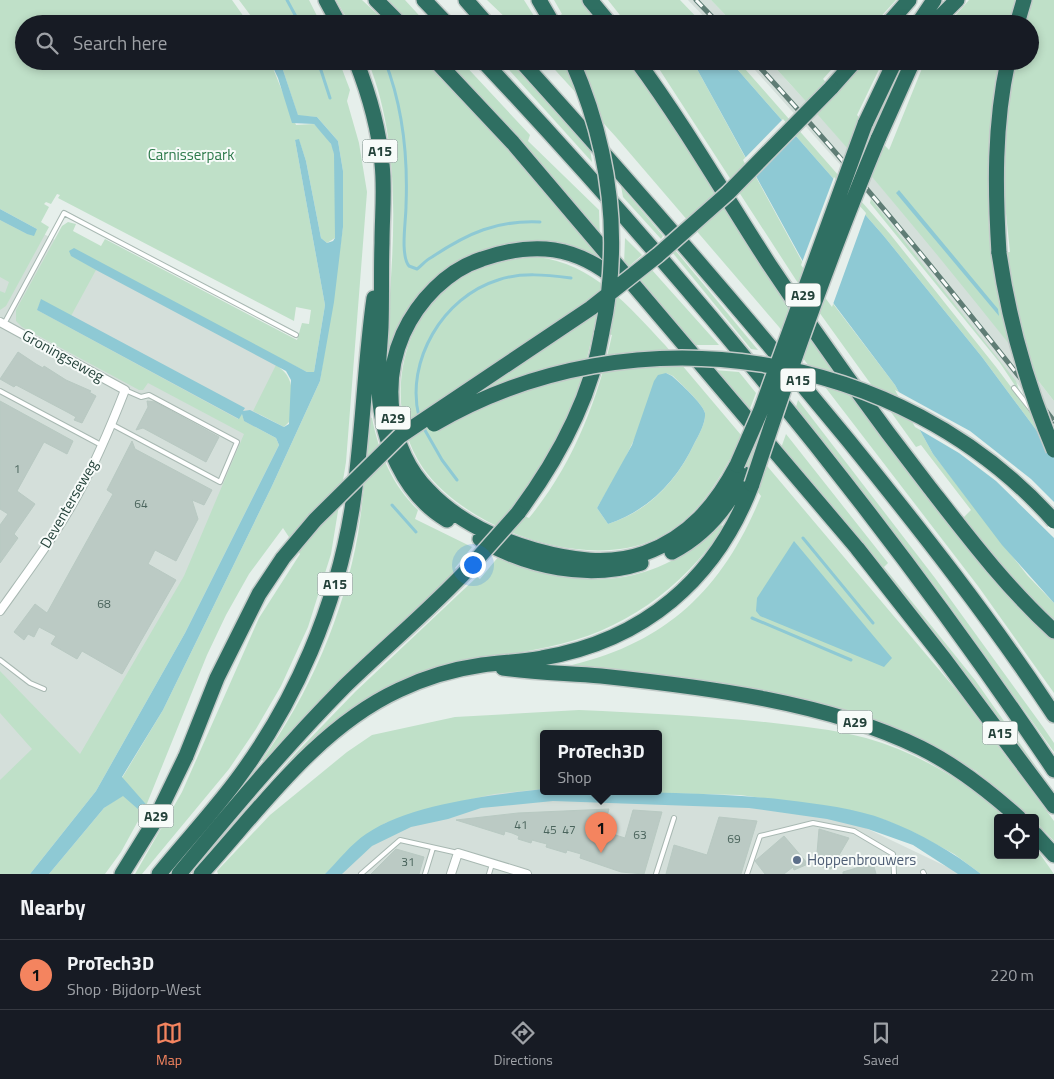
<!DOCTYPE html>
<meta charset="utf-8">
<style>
:root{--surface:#171b24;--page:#20242c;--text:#f1f3f6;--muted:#9ea1a6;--line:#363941;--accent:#f4845f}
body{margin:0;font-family:"Titillium Web",sans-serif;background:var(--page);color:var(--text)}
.controls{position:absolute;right:15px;bottom:15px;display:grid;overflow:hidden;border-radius:5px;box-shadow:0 2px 8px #0003}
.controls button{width:45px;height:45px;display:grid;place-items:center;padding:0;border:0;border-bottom:1px solid var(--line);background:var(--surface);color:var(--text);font:25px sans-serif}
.you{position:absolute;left:472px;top:564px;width:18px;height:18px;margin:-12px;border:4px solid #fff;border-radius:50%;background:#1a73e8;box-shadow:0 0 0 8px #1a73e833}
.badge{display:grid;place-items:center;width:32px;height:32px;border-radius:50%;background:var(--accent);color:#111;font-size:16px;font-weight:700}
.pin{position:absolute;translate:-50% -41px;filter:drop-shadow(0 1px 2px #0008)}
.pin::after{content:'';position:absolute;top:26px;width:18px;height:15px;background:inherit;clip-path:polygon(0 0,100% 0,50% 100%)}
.popup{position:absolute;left:540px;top:730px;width:122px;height:65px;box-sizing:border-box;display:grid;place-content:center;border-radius:5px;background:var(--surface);filter:drop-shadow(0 1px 4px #0005);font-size:16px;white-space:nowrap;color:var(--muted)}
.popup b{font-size:19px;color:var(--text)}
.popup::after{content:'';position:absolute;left:50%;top:100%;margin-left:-10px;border:10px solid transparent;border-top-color:var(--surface)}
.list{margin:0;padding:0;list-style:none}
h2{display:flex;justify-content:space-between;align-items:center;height:65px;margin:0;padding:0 20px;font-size:21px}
h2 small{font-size:16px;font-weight:400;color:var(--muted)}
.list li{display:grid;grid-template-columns:32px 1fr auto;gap:15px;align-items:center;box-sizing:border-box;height:70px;padding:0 20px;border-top:1px solid var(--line)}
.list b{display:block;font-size:19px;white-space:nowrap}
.list p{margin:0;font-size:16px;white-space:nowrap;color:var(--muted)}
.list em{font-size:16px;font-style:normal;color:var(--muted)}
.icon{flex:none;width:28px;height:28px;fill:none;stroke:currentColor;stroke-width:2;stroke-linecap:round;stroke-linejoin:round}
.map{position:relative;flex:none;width:1054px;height:874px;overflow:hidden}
.search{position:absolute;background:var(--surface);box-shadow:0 2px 8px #0003;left:15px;right:15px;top:15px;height:55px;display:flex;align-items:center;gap:12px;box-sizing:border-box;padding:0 18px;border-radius:28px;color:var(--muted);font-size:19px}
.sheet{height:135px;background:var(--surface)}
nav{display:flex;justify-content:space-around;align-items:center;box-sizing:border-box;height:70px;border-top:1px solid var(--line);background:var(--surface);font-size:14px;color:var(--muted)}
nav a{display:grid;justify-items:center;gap:2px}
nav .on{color:var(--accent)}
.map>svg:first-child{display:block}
.built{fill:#d4dfda}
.green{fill:#bfe0c8;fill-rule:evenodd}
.water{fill:#8ec9d4}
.pier{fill:#e6efeb}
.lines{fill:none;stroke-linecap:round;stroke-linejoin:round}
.stream{stroke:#8ec9d4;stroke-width:3}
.building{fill:#bbcac4;stroke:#b8c9c2}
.lane-casing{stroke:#a8b8b2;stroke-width:6}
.street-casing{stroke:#a8b8b2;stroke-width:10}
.highway-casing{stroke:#c2cac8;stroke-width:18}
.lane{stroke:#fff;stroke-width:4}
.street{stroke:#fff;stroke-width:8}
.highway{stroke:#2f6f62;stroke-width:15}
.rail-casing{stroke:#5f7d75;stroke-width:5}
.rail{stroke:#f7fbf9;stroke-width:3;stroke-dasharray:9;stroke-linecap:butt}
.highway-bridge-casing{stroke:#c2cac8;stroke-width:18;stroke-linecap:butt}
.highway-bridge{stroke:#2f6f62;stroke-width:15}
.service-dot{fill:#5c6f8a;stroke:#f7fbf9;stroke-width:2}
.labels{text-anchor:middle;stroke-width:4;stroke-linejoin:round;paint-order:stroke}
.number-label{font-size:12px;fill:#4a645c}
.shield{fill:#f7fbf9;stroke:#637a73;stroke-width:1}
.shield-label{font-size:14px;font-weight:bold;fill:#24423a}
.park-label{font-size:15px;fill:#2d7a4b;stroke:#f7fbf9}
.street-label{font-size:15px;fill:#24423a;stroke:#f7fbf9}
.service-label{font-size:15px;fill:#4e5e75;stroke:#f7fbf9;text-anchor:start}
</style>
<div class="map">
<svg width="1054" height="874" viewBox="0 0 1054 874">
<rect width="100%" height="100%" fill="#e6efeb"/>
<path class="built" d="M688,0H711L734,24H711Z
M747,61H769L825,122L942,258L1054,401V430L871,199Z
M0,211L283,360L193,569L88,747L4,874H0Z
M543,768L544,792H658L849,820L962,874H305L385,793Z"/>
<path class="green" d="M0,0H232L249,24H24V61H270L296,125L314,124C320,130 330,140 333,148C338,168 336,216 335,238L327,243L321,238L306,161L299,140H295L325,305L314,372L311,374L69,254L96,270L71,316L41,300L37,310L238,419L242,414L244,421L276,438L279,445L185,633L96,791L30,874H0V780L32,749L0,713V671L80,754L184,576L244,434L148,383L143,390H139L22,327L16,321V310L62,226L68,222L76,224L73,231L101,246L105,239L297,340L302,323L309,324L311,310L296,307L294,321L58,198L60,195L57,194L51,204L46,202L44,204L49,207L41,222L49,227L6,306L0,310V291L5,293L9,282L0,277V220L27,234L37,229L0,209Z
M239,0H309L321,24H257Z
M336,0H362L388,24H350Z
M381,0H405L427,24H406Z
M487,0H524L539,24H512Z
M554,0H582L601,24H547L562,14Z
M608,0H680L703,24H627Z
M711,0H896L874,24H734Z
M969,0H1017L1010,24H948Z
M1031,0H1054V401C963,285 870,170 769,61H839L823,79L835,92L863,61H883L857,115L889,150L925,61H1001C993,126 984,189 991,254L1010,252L1002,175L1004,133L1014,61H1030V24H1023Z
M280,61H339L350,90L347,101L359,143L367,192L346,462L331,554L308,627L281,686L256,729L229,769L142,874H135L182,792L259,618L300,554L283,528L249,574L226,615L207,655L146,806L122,778L163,710L272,486L320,381L343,227V171L338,141L317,117L298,116Z
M368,61H426L509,150L607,266L524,243L503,245L469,255L441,272L410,305L392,342L384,379C390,274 408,161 368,61Z
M443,61H461L530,135L528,141L599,210L600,240Z
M501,61H509L590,149L592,162Z
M547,61H629L763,263L1054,638V693L978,586L779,327L616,137Z
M654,61H699L697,69L805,267L895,385L933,454L1027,575L1054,603V622L1001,566L963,518L971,510L921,445L916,447L796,280Z
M730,61H738L890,234L996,367L1054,444V454L982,357L883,235Z
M621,186L663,236L661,239L623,197Z
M871,199L1016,381L1020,393L1000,363L870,203Z
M625,238L642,255L627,268L624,266Z
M675,250L758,350L751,349L672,252Z
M537,257C592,263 629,306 665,345L957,691L1054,821V841L1035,821V818H1032L976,771L916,737L857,713L809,702L563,667C665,645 722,591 761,496L731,457C712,492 691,523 653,540C583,571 466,529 423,468C383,410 398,318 458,280C482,264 509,259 537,257ZM594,330L612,335C598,400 572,466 529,518L511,510C541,472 565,428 581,382C586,365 589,347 594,330ZM666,373L673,376C680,383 703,404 705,413C706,422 699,435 695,442C677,481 649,511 608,524L597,508L620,469Z
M652,270L719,345H691L637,283Z
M276,365C298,379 291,397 290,421L284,427L253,411Z
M714,370L739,372L756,393L749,411Z
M798,400L935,578L1043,727L1054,743V752L942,595L796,407Z
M370,417L372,418C379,453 392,485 418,510L415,519L472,547L455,568L457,570L344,675L264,762L262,760C309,695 344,614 358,534C364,495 367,456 370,417Z
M786,434L888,563L884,567L975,680L1047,782L1054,793V799L780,451Z
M721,525L724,527C682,589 622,632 548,647C491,659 433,664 380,691C327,717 280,779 240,822L237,820L295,754L355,692L477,577L480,579L499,556C526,563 554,574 582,578C634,585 685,560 721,525Z
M579,710C642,713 703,716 765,722C799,726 833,729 866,738C916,752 968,782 1006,818H998V855H1035V847L1054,874H981L954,854L915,833L885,820L849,810L740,795L617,792H658V734H544L543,789L494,794L428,809L385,823L345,854L325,874H218L217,871L270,815L347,752L372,735L455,717Z
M123,795L143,812L121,852L105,874H49L104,808Z"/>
<path class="water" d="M270,61H280L298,115L317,117L338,141L343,171V227L334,302L320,381L272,486L163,710L122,777L151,810H139L123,796L104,808L49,874H30L96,791L185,633L279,445L276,438L244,421L242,414L239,419L37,310L41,299L245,408L243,411L250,410L284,427L289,424L291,380L286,371L96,270L71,256L69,251L74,248L307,372H314L325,305L295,140L299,139L306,161L321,238L327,243L333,241L335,238L334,154L331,144L314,124L292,123L278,78Z
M699,61H730L883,235L982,357L1054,454V603L1002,545L933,454L895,385L806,267L697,69Z
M899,190L998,309L999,316L896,193Z
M0,209L37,229L34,236L27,234L0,220Z
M666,373L672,376C680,383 703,404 705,413C706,422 699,435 695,442C677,481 649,510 608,524L597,508L632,445L654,381L658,375Z
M794,541L892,658L884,667L760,616L756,611L757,598Z
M543,789L544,792C624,792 705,791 786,800C819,804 855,808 886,820C920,833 953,852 981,874H958L913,845L868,829L827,819L749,808L553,801L481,808L448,819L411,827L372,846L342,874H325C338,861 351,844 366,834C410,804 491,795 543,789Z"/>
<path class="pier" d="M783,119L795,133L752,176L743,160Z
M834,177L866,213L832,307L801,265Z
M895,390L970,431L1031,479L1054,502V538L996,481L959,453L915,427Z"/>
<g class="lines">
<path class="stream" d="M287,0L300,24
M318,61L330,98
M385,61C403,107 408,157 406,206C406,221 400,255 409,266L417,269C422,265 426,260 432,257C468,233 497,220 540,222
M419,417C405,361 443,297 498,280C521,272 547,275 571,278
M422,425L442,460L457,480
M392,505L416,532
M803,538L873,623
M752,618L851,660"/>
</g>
<path class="building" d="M18,352L36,364L43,368L44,366L66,380L91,391L89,392L96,396L82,423L74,420L76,417L69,413L16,385L14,387L0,379Z
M0,401L73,441L67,454L44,442L17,491L35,504L14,534L18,538L0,563V525L8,514L0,509Z
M147,401L155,402L219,437L206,462L143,428L136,430L148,407Z
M132,441L135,449L212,490L204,505L192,500L198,519L176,561L155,550L148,564L176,580L122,674L82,651L77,659L51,644L56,636L39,627L34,637L28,634L24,640L14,632L35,604L47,613L113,494L107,490Z
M609,809L603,831L625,838L633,810L662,812L644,874L621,872L580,858L581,854L567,850L566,853L546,847L547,844L539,842L532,840L531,843L518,839L519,836L512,833L505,831L504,835L456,820L518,813Z
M719,817L757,821L741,874H666L674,845L707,855Z
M819,829L849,838L831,869L816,865Z
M784,836L808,864L794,870L793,867L784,874H765L755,861Z
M396,849L424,857L419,874H371Z
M873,863L876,874H843V872Z"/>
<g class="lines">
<g class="lane-casing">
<path id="lane" d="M4,324L64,213L296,335
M1014,388L1033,412
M0,391L103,446
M111,424L220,482L237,442L149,395L141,397L125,390
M0,660L30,683L44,689
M923,872L924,874
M361,874L400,840L458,853
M425,874L433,848
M489,874L492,864
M656,874L674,818
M747,874L760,836L813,823L854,831L893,854L894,874"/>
</g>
<g class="street-casing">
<path id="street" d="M0,322L125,390C111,426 96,462 77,496C55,536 27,573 0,611
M451,874L458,853L527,874"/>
</g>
<g class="highway-casing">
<path id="highway" d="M326,0L339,24
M376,0L400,24
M424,0L447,24
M466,0L487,24
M539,0L553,24
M590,0L610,24
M888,24L909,0
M918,24L934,0
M933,24L957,0
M1017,24L1024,0
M356,61C369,94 379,129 382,164C385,190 382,217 382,243C381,271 382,299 381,327C380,348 377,370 379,391C382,441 403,494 447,520
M436,61L513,143L857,548L945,660L1054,806
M483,61C690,282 885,518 1054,770
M521,61C633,185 742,311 848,440C920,529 991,619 1054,715
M637,61C685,126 725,196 769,264C820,341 874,416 930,488C969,538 1007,588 1054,631
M831,88L855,61
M865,124L895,61
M878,139L913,61
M999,253C995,189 994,125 1008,61
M619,282C576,245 534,241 482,259C447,270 418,301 403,334C381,384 389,450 428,490C456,520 496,539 535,550C571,560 609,566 645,553C689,537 716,505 737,465
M518,513C558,459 591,399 602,332
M480,539C527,567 589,580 641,563
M672,552C705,535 728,507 744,474
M503,668C536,673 568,673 601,676C704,687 828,702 921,748C957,766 989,791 1019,818
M1035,834L1054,855
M122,874L153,824L186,756
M159,874C184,843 212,813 236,781C296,701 336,607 352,509C363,439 364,368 374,298
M179,874C232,810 285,747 343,688C385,647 430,610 470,567
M201,874C260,809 317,728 399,690C424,678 454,669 482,665C502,662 522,662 542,658C643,641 716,580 752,484"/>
</g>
<use href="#lane" class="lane"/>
<use href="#street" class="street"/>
<use href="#highway" class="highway"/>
<g class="rail-casing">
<path id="rail" d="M696,0L719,24
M754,61C860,176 958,298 1054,421"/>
</g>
<use href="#rail" class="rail"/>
<g class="highway-bridge-casing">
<path id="highway-bridge" d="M572,61C610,148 622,239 602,332
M999,253C1009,322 1027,386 1054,450
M434,424C633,308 900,348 1054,521
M737,465L761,410L865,124
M752,484C790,368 831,252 878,139
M470,567L518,513
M186,756L217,678L259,594L283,558L315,520L400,436L591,308L658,255L728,193L831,88"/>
</g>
<use href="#highway-bridge" class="highway-bridge"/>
</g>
<circle class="service-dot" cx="797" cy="860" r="5"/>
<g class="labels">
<g class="number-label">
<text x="17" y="473">1</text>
<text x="141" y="508">64</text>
<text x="104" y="608">68</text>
<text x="521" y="829">41</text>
<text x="550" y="834">45</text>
<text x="569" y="834">47</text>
<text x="640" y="839">63</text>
<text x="734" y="843">69</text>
<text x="408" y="866">31</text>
</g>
<g class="shield">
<rect x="362.5" y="139.5" width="35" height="23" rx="4"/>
<rect x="785.5" y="283.5" width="35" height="23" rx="4"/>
<rect x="780.5" y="368.5" width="35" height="23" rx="4"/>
<rect x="375.5" y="406.5" width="35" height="23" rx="4"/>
<rect x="317.5" y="572.5" width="35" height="23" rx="4"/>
<rect x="837.5" y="710.5" width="35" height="23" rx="4"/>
<rect x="982.5" y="721.5" width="35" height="23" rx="4"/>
<rect x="138.5" y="804.5" width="35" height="23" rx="4"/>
</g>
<g class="shield-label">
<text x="380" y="156">A15</text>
<text x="803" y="300">A29</text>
<text x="798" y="385">A15</text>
<text x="393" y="423">A29</text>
<text x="335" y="589">A15</text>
<text x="855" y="727">A29</text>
<text x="1000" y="738">A15</text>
<text x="156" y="821">A29</text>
</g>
<g class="park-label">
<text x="191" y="160">Carnisserpark</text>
</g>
<g class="street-label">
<text transform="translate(63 356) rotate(29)" y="5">Groningseweg</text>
<text transform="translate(69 504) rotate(-60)" y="5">Deventerseweg</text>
</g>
<g class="service-label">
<text x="807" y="865">Hoppenbrouwers</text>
</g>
</g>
</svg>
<div class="controls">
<button><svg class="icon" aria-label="locate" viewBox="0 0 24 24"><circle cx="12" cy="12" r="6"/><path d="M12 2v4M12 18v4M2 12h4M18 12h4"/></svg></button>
</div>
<div class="you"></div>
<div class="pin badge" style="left:601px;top:853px">1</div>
<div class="popup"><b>ProTech3D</b>Shop</div>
<div class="search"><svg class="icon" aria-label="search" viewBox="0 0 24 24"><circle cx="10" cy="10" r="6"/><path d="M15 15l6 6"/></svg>Search here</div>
</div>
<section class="sheet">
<h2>Nearby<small></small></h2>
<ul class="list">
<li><span class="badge">1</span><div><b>ProTech3D</b><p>Shop · Bijdorp-West</p></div><em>220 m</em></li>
</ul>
</section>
<nav>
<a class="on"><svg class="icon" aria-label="map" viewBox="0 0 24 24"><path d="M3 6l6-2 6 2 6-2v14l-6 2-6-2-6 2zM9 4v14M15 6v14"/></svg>Map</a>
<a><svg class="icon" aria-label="directions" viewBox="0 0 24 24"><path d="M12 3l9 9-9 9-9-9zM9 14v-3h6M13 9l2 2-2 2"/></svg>Directions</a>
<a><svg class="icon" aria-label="saved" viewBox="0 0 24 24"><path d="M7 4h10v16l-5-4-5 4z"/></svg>Saved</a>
</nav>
